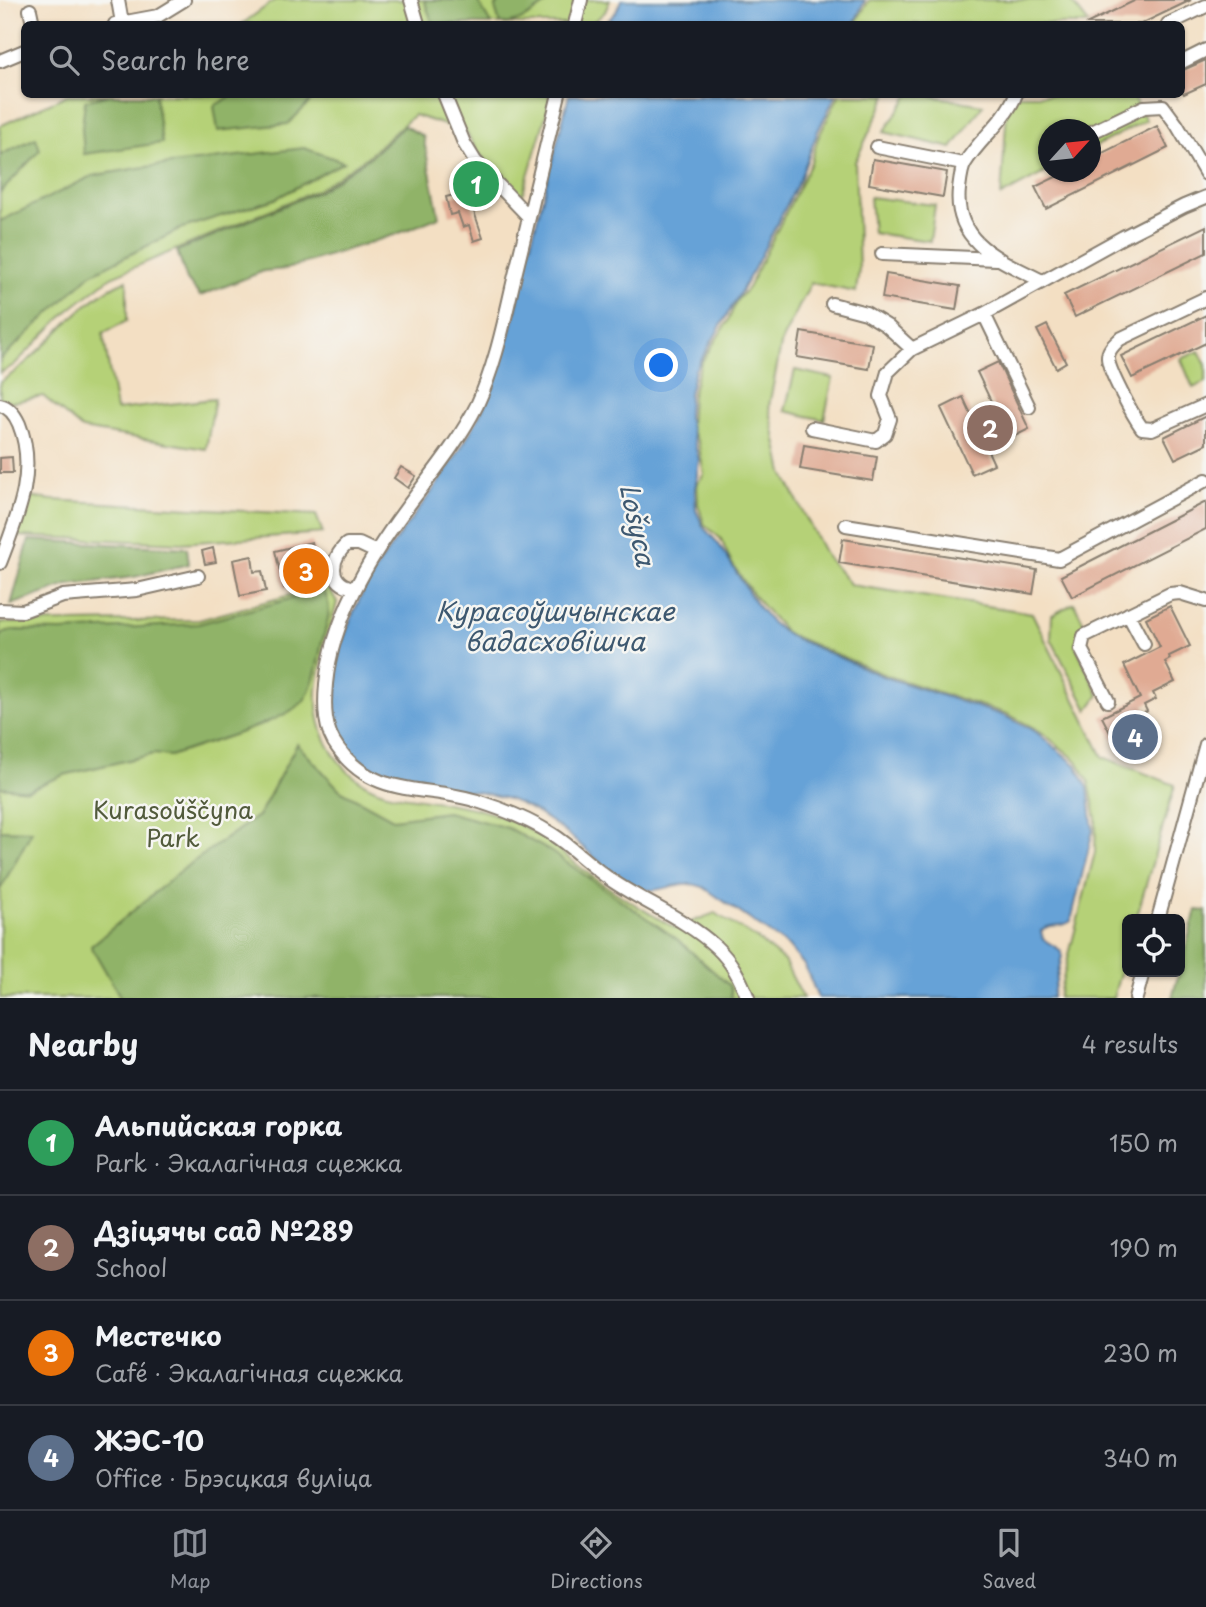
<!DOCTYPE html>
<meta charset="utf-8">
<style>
:root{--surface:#171b24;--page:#20242c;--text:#f1f3f6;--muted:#9ea1a6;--line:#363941;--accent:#8c9099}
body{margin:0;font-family:"Playpen Sans",sans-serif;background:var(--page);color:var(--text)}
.controls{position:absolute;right:21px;bottom:21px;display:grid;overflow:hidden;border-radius:10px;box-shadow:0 2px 5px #0004}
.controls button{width:63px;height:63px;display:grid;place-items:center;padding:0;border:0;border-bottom:2px solid var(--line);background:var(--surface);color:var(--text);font:35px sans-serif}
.compass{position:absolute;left:1038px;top:119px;width:63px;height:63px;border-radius:50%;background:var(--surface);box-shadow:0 2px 5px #0004;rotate:63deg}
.you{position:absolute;left:662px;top:366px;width:24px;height:24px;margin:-18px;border:5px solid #fff;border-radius:50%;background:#1a73e8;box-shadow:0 0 0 10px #1a73e833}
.badge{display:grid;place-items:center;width:46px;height:46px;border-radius:50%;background:var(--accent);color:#fff;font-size:23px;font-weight:700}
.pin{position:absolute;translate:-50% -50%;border:4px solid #fff;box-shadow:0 2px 7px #0006}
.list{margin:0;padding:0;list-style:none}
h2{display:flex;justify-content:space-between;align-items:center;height:91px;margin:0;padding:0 28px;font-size:30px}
h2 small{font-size:23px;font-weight:400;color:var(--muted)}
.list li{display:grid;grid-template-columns:46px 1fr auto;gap:21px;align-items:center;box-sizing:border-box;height:105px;padding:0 28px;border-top:2px solid var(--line)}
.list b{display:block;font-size:26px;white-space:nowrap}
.list p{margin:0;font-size:23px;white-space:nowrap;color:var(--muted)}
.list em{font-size:23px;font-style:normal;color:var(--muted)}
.icon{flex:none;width:38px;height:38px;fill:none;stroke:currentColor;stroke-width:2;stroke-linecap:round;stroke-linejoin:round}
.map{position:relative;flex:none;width:1206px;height:998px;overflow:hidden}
.search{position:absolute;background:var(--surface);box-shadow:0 2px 5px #0004;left:21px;right:21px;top:21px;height:77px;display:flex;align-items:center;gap:18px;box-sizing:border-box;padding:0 24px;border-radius:10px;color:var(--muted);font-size:26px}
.sheet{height:511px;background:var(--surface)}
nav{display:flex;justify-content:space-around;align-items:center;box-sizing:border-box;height:98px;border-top:2px solid var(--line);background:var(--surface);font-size:19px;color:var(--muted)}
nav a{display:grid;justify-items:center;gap:4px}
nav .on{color:var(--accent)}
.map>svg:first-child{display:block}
.green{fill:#b5d177;stroke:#68764a;stroke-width:2}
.forest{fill:#90b368;stroke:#566842;stroke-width:2}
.water{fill:#66a2d7;stroke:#415f7a;stroke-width:2}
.building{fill:#e0aa93}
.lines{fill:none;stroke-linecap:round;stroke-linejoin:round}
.minor-casing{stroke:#887e70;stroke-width:16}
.minor{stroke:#fff;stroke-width:12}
.labels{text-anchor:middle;stroke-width:5;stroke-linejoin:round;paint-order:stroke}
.park-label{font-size:24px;fill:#525b3c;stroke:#f6f6f2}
.water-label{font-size:26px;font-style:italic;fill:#3d5870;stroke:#f6f6f2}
</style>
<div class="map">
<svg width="1206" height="998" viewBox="0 0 1206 998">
<rect width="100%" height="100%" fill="#f6f6f2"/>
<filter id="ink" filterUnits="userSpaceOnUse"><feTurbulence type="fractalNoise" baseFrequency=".0143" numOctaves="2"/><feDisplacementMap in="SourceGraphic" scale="14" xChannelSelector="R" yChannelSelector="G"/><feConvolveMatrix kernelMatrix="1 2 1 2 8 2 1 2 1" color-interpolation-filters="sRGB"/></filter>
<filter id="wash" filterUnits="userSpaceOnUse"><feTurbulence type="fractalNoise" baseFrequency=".00686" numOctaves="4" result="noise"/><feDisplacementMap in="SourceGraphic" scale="28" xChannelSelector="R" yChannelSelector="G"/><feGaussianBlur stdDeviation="1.57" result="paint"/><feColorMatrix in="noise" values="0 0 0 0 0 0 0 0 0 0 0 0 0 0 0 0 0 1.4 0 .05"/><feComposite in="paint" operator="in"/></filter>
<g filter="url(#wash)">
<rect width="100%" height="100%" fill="#f3dfc3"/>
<path class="green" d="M275,0H610L605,12L591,24H242Z
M869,0H1070L1089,24H855Z
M67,95H552L522,196L479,154L466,132L414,115L367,157L317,190L111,277L69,310L14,365L0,373V126Z
M839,95H887L855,162L859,269L856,292L811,283L782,340L769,406L783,473L826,556L851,585L1032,613L1103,757L1175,785L1136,919H1127V949L1113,998H1058L1095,852L1096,819L1089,782L1077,761L1040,731L1007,714L885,675L786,633L754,596L731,562L721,539L704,524L698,504L697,484L704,474L698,442L690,428L692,395L696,379L701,363L728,321L737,300L748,288L810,165L818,138Z
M909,95H926L983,105L952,148L884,132Z
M1008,95H1132L1146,120L1091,149L1090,130H1048V171L1001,196Z
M870,197L935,205L930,241L873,233Z
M127,280V321L103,333L116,410L215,399L206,449L82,429L43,396L12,402L0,398V382C47,353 75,301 127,280Z
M1199,351L1206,365V382L1193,388L1181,359Z
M795,370L833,378L824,420L785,411Z
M28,497L52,500L316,515L323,533L181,543L16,536Z
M327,585L337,602C331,628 319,664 317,690C314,741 345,785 395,795C434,802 473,804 510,820C541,833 562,854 589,874C616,894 645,911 675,928L715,913L756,938L784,961L803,998H0V623L199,620Z
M1074,603L1084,623L1075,644L1099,695L1088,710L1051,639L1052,615Z"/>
<path class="forest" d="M424,0H477L491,24H433Z
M501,0H551C535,12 521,24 500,24L495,8Z
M108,95H155L162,143L84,154L82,128L85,101Z
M233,95V94L317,95L288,124L218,131L214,106Z
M404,126L423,136L439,217L397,234L286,269L264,271L200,296L187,280L177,251L319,191L370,157Z
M36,138L40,150L0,193V155Z
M304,148L344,162L275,199L183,228L91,274L0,360V221L92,176L138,168Z
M29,540L187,548L189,564L134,577L68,585L11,605Z
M323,590C334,608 327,623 322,642C318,660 315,683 305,699C292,720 197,746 170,756L154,754L64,775L28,790L0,787V637L4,633L15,630L61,631L198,624Z
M297,744L340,790L393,819L447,812L508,828L550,851L677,939L730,986L732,998H121L91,946L183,869L259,815Z
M0,830L32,831L0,890Z
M1196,910L1206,911V998H1172Z"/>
<path class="water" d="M621,0H865L854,24H604L616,12Z
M569,95H836L818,131L800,179L754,269L695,370L689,394L688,417L699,460L695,490L696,510L704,528L718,543L756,604L772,623L789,636L882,676L1005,716L1035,731L1076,765L1088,788L1093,830L1071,921C1061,929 1049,922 1041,931L1043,939L1060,950L1062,956L1052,998H818L805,966L788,946L703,887C678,877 661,896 639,888C619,881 601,863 585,849C563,829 539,811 511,800C462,783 397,794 357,758C311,717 340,638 363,592C385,549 418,513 445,473C467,440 486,407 499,370C512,331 520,291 529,251C542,199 556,147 569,95Z"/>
<g id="blocks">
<path class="building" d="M1136,0H1191L1141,24H1086Z
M1206,60V84L1184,94L1181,89V71Z
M1157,126L1168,148L1046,209L1035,187L1066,172H1090V159Z
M873,159L947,172L943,197L869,184Z
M462,193L464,201L470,200L483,238L474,241L469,225L463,227L458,213L450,215L446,197Z
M1206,226V253L1075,317L1064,295Z
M886,274L960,286L956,310L882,298Z
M1206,315V343L1132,378L1121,356Z
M1047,325L1066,362L1056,368L1037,330Z
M801,332L873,344L869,369L797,357Z
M998,362L1029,429L1009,439L977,372Z
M963,397L994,464L972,474L941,408Z
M1206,416V444L1175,459L1164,437Z
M804,445L877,457L873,481L800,469Z
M12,457L13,473H0V458Z
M401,467L416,476L408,488L394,478Z
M1206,502V529L1072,597L1061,576Z
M843,539L1037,570L1033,594L839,563Z
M312,542L321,579L284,588L275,551Z
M213,548L216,562L205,564L202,551Z
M252,556L254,572L262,571L266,591L240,596L233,560Z
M1170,606L1190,646L1169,656L1170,659L1165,662L1175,682L1153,693L1156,699L1144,705L1147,711L1142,714L1152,734L1131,744L1133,748L1121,754L1102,717L1140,698L1124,665L1160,647L1146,618Z"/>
</g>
</g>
<g filter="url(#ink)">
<use href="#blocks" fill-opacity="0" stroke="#887e70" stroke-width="2"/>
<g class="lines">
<g class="minor-casing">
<path id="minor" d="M118,0L122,23
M411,0L418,24
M30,10L33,24
M115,24L158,16L184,0
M575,24L581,0
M1168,24L1206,6
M0,61L24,51
M1182,62L1206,50
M444,94L464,143L475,161L529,217
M559,94C545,153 530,212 516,271C505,316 497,362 477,405C458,443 430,476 405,510C368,560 332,620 326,684C324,707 324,730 338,748C375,800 428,784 480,802C505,810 530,820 552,834C574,848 592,868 614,882C647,904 687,920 716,947C732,962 740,978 748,998
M1016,94C1005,122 980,138 965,163C961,169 960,181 959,189C953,244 1003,261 1042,281
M1090,133L1144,107L1163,106L1177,125L1206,174
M877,147L963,164
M882,254L996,259
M1206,298L1120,339C1115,344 1108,349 1108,357C1107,369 1134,417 1142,428L1152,429L1206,405
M832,304L866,313L887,326L912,349
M984,314L1029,407
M0,405C9,407 15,415 19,424C38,471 17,518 0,563
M812,428L876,441L885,434L890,419L881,396L888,372L912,349L984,314L1123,237L1184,206L1206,197
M846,525L1059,559L1206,480
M355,588C327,584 330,559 347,544H359L376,552
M0,610L23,611L63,596L137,590L198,576
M1128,614L1144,644
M1108,701L1081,649L1084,636L1170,594L1180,593L1206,601
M1158,919L1206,744
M1136,998L1143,972"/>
</g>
<use href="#minor" class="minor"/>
</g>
</g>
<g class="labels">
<g class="park-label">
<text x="173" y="819">Kurasoŭščyna<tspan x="173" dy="28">Park</tspan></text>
</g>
<g class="water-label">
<text transform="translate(637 525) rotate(78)" y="9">Lošyca</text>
<text x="555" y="621">Курасоўшчынскае<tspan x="555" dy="30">вадасховішча</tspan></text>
</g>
</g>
</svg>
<div class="controls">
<button><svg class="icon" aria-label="locate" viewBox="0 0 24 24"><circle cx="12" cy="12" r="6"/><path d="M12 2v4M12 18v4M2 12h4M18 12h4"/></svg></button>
</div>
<svg class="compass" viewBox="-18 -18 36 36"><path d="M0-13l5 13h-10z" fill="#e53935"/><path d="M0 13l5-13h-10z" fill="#9ea1a6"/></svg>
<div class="you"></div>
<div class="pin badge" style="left:476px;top:184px;background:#2e9e5b">1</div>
<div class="pin badge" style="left:990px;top:428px;background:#8d6e63">2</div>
<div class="pin badge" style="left:306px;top:571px;background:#e8710a">3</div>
<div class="pin badge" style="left:1135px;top:737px;background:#5c6f8a">4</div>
<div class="search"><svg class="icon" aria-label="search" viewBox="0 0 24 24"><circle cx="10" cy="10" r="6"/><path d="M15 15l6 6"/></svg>Search here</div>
</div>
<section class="sheet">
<h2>Nearby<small>4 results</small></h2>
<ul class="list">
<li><span class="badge" style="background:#2e9e5b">1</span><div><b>Альпийская горка</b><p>Park · Экалагічная сцежка</p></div><em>150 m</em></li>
<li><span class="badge" style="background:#8d6e63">2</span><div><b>Дзіцячы сад №289</b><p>School</p></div><em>190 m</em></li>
<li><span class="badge" style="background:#e8710a">3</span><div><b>Местечко</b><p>Café · Экалагічная сцежка</p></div><em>230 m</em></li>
<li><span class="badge" style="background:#5c6f8a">4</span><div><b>ЖЭС-10</b><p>Office · Брэсцкая вуліца</p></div><em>340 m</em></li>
</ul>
</section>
<nav>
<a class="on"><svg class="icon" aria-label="map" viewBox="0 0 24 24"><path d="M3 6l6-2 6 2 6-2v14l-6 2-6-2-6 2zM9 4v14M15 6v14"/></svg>Map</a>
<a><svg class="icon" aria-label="directions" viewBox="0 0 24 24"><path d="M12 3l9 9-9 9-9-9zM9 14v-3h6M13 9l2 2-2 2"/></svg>Directions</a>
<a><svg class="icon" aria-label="saved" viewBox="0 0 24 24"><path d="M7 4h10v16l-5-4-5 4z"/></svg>Saved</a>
</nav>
